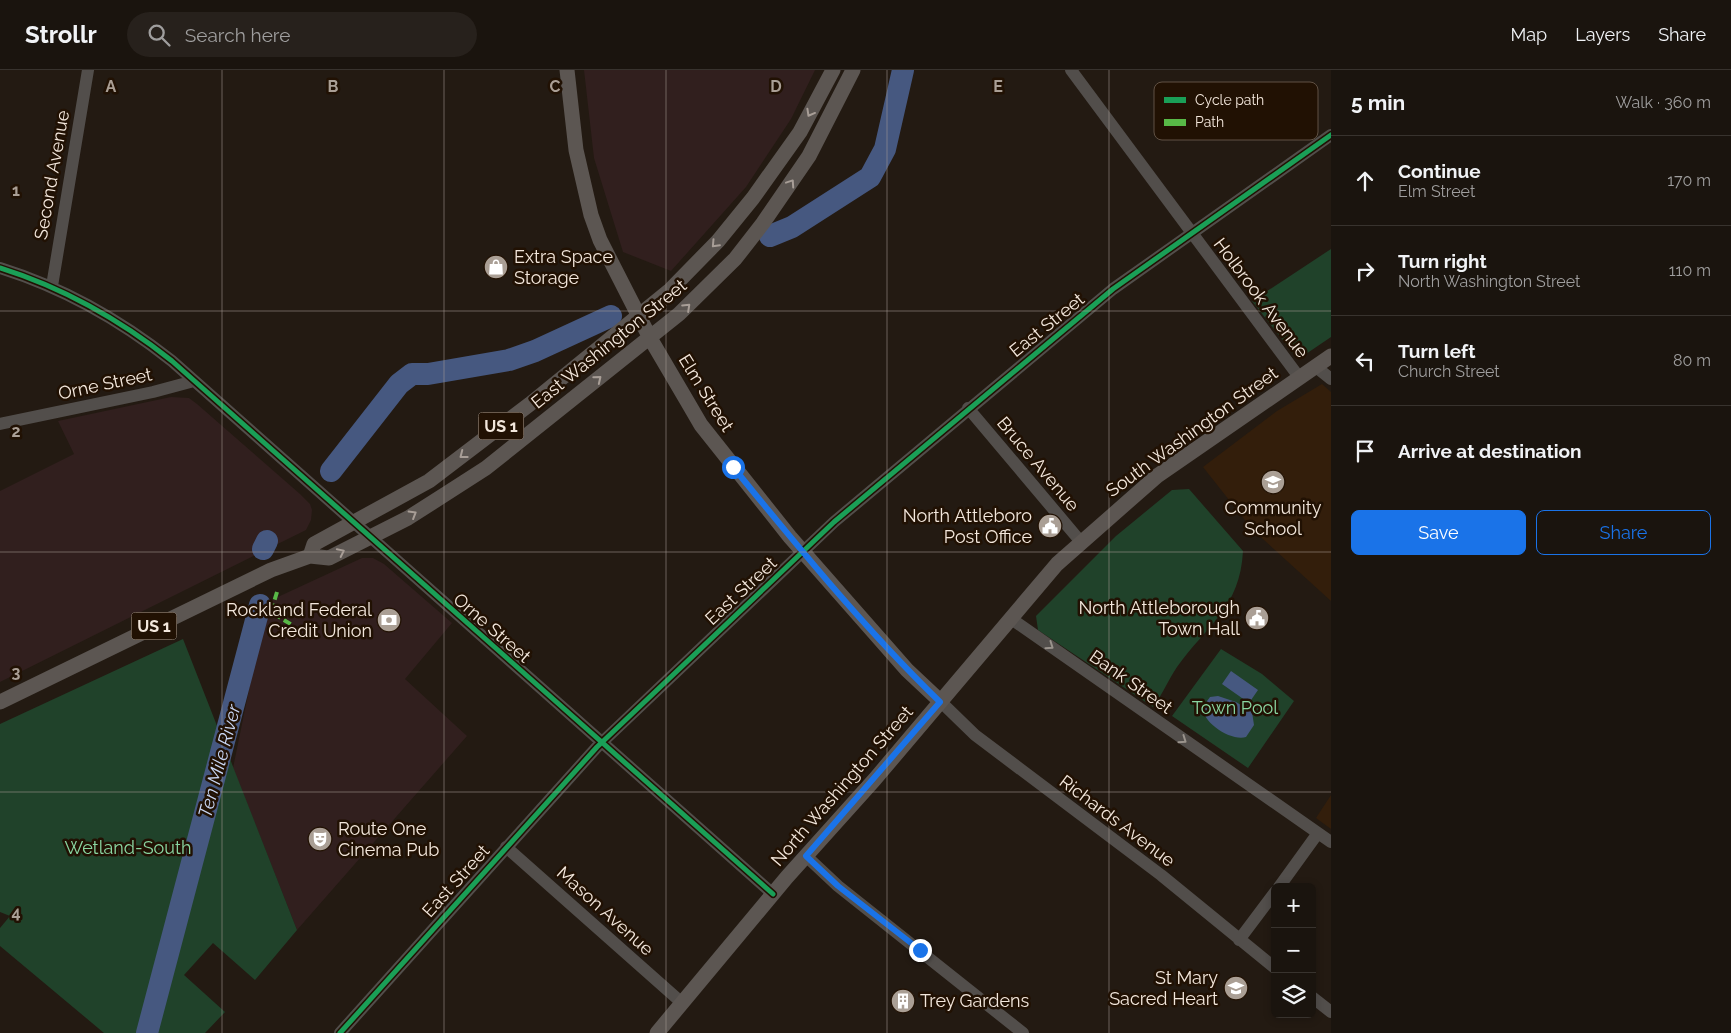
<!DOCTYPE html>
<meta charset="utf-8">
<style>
:root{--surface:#1a140e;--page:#27211c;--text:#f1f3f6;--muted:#9f9e9e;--line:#38332e;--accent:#1a73e8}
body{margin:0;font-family:Raleway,sans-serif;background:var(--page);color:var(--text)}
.controls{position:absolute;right:15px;bottom:15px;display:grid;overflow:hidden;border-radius:8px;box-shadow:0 2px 8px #0003}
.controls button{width:45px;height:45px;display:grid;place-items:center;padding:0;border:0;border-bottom:1px solid var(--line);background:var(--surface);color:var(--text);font:25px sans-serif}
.stop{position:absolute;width:15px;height:15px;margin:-11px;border:4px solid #1a73e8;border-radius:50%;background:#fff}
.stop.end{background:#1a73e8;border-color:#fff;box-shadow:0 1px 5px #0008}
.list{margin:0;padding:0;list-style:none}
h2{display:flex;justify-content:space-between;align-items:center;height:65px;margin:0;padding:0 20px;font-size:21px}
h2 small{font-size:16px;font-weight:400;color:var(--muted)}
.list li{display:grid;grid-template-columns:32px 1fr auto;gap:15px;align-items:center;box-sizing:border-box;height:90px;padding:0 20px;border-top:1px solid var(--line)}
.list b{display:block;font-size:19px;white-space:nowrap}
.list p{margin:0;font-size:16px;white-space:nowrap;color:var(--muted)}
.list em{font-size:16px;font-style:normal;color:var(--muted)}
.actions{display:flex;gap:10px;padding:15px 20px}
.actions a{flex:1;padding:11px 0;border:1px solid var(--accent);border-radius:8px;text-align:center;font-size:18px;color:var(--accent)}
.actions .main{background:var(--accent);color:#fff}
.icon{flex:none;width:28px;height:28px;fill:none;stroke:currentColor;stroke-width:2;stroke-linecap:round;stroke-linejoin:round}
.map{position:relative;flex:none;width:1331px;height:963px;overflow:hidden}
header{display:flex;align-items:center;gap:30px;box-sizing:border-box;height:70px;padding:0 25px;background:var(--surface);border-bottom:1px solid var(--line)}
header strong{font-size:24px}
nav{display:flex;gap:28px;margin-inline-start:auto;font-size:18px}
.search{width:350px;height:45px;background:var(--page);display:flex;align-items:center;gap:12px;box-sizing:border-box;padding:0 18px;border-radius:28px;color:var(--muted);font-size:19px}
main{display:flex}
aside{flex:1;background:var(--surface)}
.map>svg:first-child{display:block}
.commercial{fill:#311f1e}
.built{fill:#331e0b}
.green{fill:#20422a}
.water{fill:#465880}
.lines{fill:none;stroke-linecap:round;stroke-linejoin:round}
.river{stroke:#465880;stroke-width:22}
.minor{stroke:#524e4b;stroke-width:12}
.major{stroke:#5c5652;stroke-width:15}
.quiet{stroke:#58b947;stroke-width:4;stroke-dasharray:8 4;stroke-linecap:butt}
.cycleway-casing{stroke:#211103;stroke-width:8}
.cycleway{stroke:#1a9f57;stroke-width:5}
.oneway{stroke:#a89e97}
.oneway2{stroke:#9a938c}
.route{stroke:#1a73e8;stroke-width:6}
.grid{fill:none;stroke:#aa9f95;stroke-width:1;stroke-opacity:0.55}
.labels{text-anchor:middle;stroke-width:5;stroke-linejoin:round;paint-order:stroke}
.shield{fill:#211103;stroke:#b4a79b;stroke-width:1}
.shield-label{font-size:16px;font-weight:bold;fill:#f3e7dc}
.street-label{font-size:18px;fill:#f3e7dc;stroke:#211103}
.poi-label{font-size:18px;fill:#f3e7dc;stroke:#211103;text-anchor:end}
.park-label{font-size:18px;fill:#8ad7a2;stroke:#211103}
.water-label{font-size:19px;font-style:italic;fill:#c8d6f3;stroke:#211103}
.key{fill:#211103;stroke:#605144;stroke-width:1}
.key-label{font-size:14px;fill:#f3e7dc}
.grid-label{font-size:16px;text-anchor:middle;font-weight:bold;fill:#aa9f95;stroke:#211103;stroke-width:5;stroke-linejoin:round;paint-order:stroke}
</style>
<header>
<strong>Strollr</strong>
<div class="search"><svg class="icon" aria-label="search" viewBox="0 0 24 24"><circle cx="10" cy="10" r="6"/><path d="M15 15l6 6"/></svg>Search here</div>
<nav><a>Map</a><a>Layers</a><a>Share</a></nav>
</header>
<main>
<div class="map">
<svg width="1331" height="963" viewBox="0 0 1331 963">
<rect width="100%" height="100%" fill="#231a12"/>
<path class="commercial" d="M584,0H815L791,49L746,117L671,201L623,182L594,88Z
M171,327L189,328L197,334L300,424L310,434L312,440L311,450L306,460L0,612V421L74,384L58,351Z
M362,488H373L384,494L452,553L405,609L467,666L297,860L233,698L267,532Z"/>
<path class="built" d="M1322,314L1331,322V531L1252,459L1203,397L1277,341Z
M1331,725V759L1316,748Z"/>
<path class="green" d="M1331,179V267L1303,286L1296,287L1252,231Z
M1189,419L1243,481C1240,538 1207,555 1177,597C1168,610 1163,624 1153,637L1038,560L1036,546L1116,466L1172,420Z
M183,569L297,860L255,910L213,873L184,905L225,942L205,963H104L0,876V858L10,846L0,842V654Z
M1221,579L1262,604L1294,631L1248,698L1172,646Z"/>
<path class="water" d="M1231,601L1258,620L1249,633L1222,614Z
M1218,626L1236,632L1252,642L1254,655L1246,667C1232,672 1201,652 1204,638C1204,634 1208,630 1210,627Z"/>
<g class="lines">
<path class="river" d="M770,166L792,157L870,107L885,79L903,0
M331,401L399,314L412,304H428L509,290L535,281L611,246
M263,479L267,471
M147,963L260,535"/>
<path class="minor" d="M1071,0L1299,307
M0,198C64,218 119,249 172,291L773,824
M52,216L88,0
M1316,297L1331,309
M968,338L1081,472
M0,354L153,322L194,311
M1010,548L1331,772
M940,631L975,665L1161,805L1275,898
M506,777L681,932
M806,786L838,816L1023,963
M1279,817L1318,763
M1239,870L1275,822
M1312,927L1331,942
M340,963L597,677L834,452L1113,219L1331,65"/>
<path class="major" d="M567,0L576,80L591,145L600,170L650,268L687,331L701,355L790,467L907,600L940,631
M310,486L314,474L429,411L530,334L670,220L718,171L753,128L800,62L833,0
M0,632L271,500L310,486L329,488L408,448L444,425L486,398L679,244L735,189L763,153L809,86L853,0
M657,963L787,807L875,709L1057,494L1157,406L1331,286"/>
<path class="quiet" d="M277,522L271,542L292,555L289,559"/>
<g class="cycleway-casing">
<path id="cycleway" d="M0,198C64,218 119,249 172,291L773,824
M340,963L597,677L834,452L1113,219L1331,65"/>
</g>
<use href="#cycleway" class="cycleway"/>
</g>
<defs><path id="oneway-chevron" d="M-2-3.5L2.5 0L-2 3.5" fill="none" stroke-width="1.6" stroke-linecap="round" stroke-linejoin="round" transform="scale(1.25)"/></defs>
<g class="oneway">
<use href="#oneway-chevron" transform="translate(810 43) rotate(119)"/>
<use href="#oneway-chevron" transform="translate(791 113) rotate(-56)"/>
<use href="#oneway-chevron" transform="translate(715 174) rotate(133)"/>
<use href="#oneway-chevron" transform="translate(687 237) rotate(-43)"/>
<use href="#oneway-chevron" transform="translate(598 309) rotate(-39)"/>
<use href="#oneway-chevron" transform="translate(463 385) rotate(142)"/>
<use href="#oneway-chevron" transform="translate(413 444) rotate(-31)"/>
<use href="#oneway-chevron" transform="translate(341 482) rotate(-26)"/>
</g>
<g class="oneway2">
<use href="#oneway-chevron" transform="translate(1050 576) rotate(35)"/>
<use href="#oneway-chevron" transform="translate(1183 670) rotate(35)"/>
</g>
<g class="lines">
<path class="route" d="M733,397C799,478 865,559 940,632L806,786L838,816L920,880"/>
</g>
<path class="grid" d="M222,0V963M444,0V963M666,0V963M887,0V963M1109,0V963M0,241H1331M0,482H1331M0,722H1331"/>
<defs>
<g id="shop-disc" transform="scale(1.25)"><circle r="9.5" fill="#aa9f95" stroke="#211103"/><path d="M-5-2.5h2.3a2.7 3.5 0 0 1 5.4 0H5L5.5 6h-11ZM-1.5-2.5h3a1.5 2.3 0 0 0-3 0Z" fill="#fff"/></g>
<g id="school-disc" transform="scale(1.25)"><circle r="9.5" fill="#aa9f95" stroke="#211103"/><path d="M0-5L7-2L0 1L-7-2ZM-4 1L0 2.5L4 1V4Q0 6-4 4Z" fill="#fff"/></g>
<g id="civic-disc" transform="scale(1.25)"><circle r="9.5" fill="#aa9f95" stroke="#211103"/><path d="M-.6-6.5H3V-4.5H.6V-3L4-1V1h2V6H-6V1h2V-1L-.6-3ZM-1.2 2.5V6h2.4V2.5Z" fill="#fff"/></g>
<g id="bank-disc" transform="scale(1.25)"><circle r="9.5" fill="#aa9f95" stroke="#211103"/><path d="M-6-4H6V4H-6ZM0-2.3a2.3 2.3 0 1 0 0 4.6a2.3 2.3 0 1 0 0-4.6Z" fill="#fff"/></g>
<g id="theatre-disc" transform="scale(1.25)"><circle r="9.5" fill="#aa9f95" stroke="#211103"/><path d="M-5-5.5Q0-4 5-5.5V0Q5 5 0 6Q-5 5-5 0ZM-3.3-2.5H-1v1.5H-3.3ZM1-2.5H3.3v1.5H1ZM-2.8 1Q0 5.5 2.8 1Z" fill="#fff"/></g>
<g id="building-disc" transform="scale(1.25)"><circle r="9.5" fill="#aa9f95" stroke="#211103"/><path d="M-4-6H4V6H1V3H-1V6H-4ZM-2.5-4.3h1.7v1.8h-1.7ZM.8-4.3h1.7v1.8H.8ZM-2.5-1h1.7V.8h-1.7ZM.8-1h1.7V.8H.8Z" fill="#fff"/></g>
</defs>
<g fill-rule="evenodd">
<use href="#shop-disc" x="496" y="197"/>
<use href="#school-disc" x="1273" y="412"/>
<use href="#civic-disc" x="1050" y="456"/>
<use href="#civic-disc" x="1257" y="548"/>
<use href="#bank-disc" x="389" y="550"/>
<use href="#theatre-disc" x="320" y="769"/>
<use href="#school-disc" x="1236" y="918"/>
<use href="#building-disc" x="903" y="931"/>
</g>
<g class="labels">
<g class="shield">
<rect x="478.5" y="342.5" width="45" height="27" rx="4"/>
<rect x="131.5" y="542.5" width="45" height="27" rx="4"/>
</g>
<g class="shield-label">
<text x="501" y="362">US 1</text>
<text x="154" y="562">US 1</text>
</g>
<g class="street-label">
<text transform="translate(52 105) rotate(-80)" y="6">Second Avenue</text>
<text transform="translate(1261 228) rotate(53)" y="6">Holbrook Avenue</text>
<text transform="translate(1047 255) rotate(-39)" y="6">East Street</text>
<text transform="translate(609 274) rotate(-39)" y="6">East Washington Street</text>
<text transform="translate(105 314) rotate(-12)" y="6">Orne Street</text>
<text transform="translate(706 323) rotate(58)" y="6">Elm Street</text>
<text transform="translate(1192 362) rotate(-36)" y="6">South Washington Street</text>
<text transform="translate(1038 394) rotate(50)" y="6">Bruce Avenue</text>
<text transform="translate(741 521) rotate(-43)" y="6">East Street</text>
<text transform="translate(492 558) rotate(41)" y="6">Orne Street</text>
<text transform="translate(1131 612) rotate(35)" y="6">Bank Street</text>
<text transform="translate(842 716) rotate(-49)" y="6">North Washington Street</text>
<text transform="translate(1117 751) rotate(37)" y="6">Richards Avenue</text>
<text transform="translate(456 811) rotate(-48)" y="6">East Street</text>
<text transform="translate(605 841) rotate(42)" y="6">Mason Avenue</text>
</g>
<g class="poi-label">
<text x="514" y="193" text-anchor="start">Extra Space<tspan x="514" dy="21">Storage</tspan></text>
<text x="1273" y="444" text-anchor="middle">Community<tspan x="1273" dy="21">School</tspan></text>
<text x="1032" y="452">North Attleboro<tspan x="1032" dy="21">Post Office</tspan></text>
<text x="1240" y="544">North Attleborough<tspan x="1240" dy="21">Town Hall</tspan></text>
<text x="372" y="546">Rockland Federal<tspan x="372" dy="21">Credit Union</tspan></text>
<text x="338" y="765" text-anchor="start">Route One<tspan x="338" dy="21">Cinema Pub</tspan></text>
<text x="1218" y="914">St Mary<tspan x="1218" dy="21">Sacred Heart</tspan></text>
<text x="920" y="937" text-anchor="start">Trey Gardens</text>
</g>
<g class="park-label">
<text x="1235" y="644">Town Pool</text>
<text x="128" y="784">Wetland-South</text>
</g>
<g class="water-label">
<text transform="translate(219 691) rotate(-75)" y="7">Ten Mile River</text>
</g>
</g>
<rect x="1154" y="12" width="164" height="58" rx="8" class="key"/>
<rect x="1164" y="27" width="22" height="6" fill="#1a9f57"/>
<rect x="1164" y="49" width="22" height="7" fill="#58b947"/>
<g class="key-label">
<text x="1195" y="35">Cycle path</text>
<text x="1195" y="57">Path</text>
</g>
<g class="grid-label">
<text x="111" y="22">A</text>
<text x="333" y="22">B</text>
<text x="555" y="22">C</text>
<text x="776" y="22">D</text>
<text x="998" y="22">E</text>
<text x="16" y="126">1</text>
<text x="16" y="367">2</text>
<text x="16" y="608">3</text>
<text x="16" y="848">4</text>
</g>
</svg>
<div class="controls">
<button>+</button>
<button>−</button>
<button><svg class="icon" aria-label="layers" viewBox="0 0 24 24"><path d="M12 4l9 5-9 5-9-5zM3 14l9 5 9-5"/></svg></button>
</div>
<div class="stop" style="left:733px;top:397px"></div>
<div class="stop end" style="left:920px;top:880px"></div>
</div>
<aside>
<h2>5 min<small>Walk · 360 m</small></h2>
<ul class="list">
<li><svg class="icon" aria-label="ahead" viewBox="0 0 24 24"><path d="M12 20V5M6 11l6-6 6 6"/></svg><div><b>Continue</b><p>Elm Street</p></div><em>170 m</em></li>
<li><svg class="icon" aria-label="right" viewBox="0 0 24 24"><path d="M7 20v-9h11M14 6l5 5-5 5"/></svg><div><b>Turn right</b><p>North Washington Street</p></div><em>110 m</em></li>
<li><svg class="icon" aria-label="left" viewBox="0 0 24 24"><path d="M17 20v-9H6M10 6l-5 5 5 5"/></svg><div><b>Turn left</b><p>Church Street</p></div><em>80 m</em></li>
<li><svg class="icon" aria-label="arrive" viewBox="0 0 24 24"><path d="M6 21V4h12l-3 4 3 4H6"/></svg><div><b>Arrive at destination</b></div></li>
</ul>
<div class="actions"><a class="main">Save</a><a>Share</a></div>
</aside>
</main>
